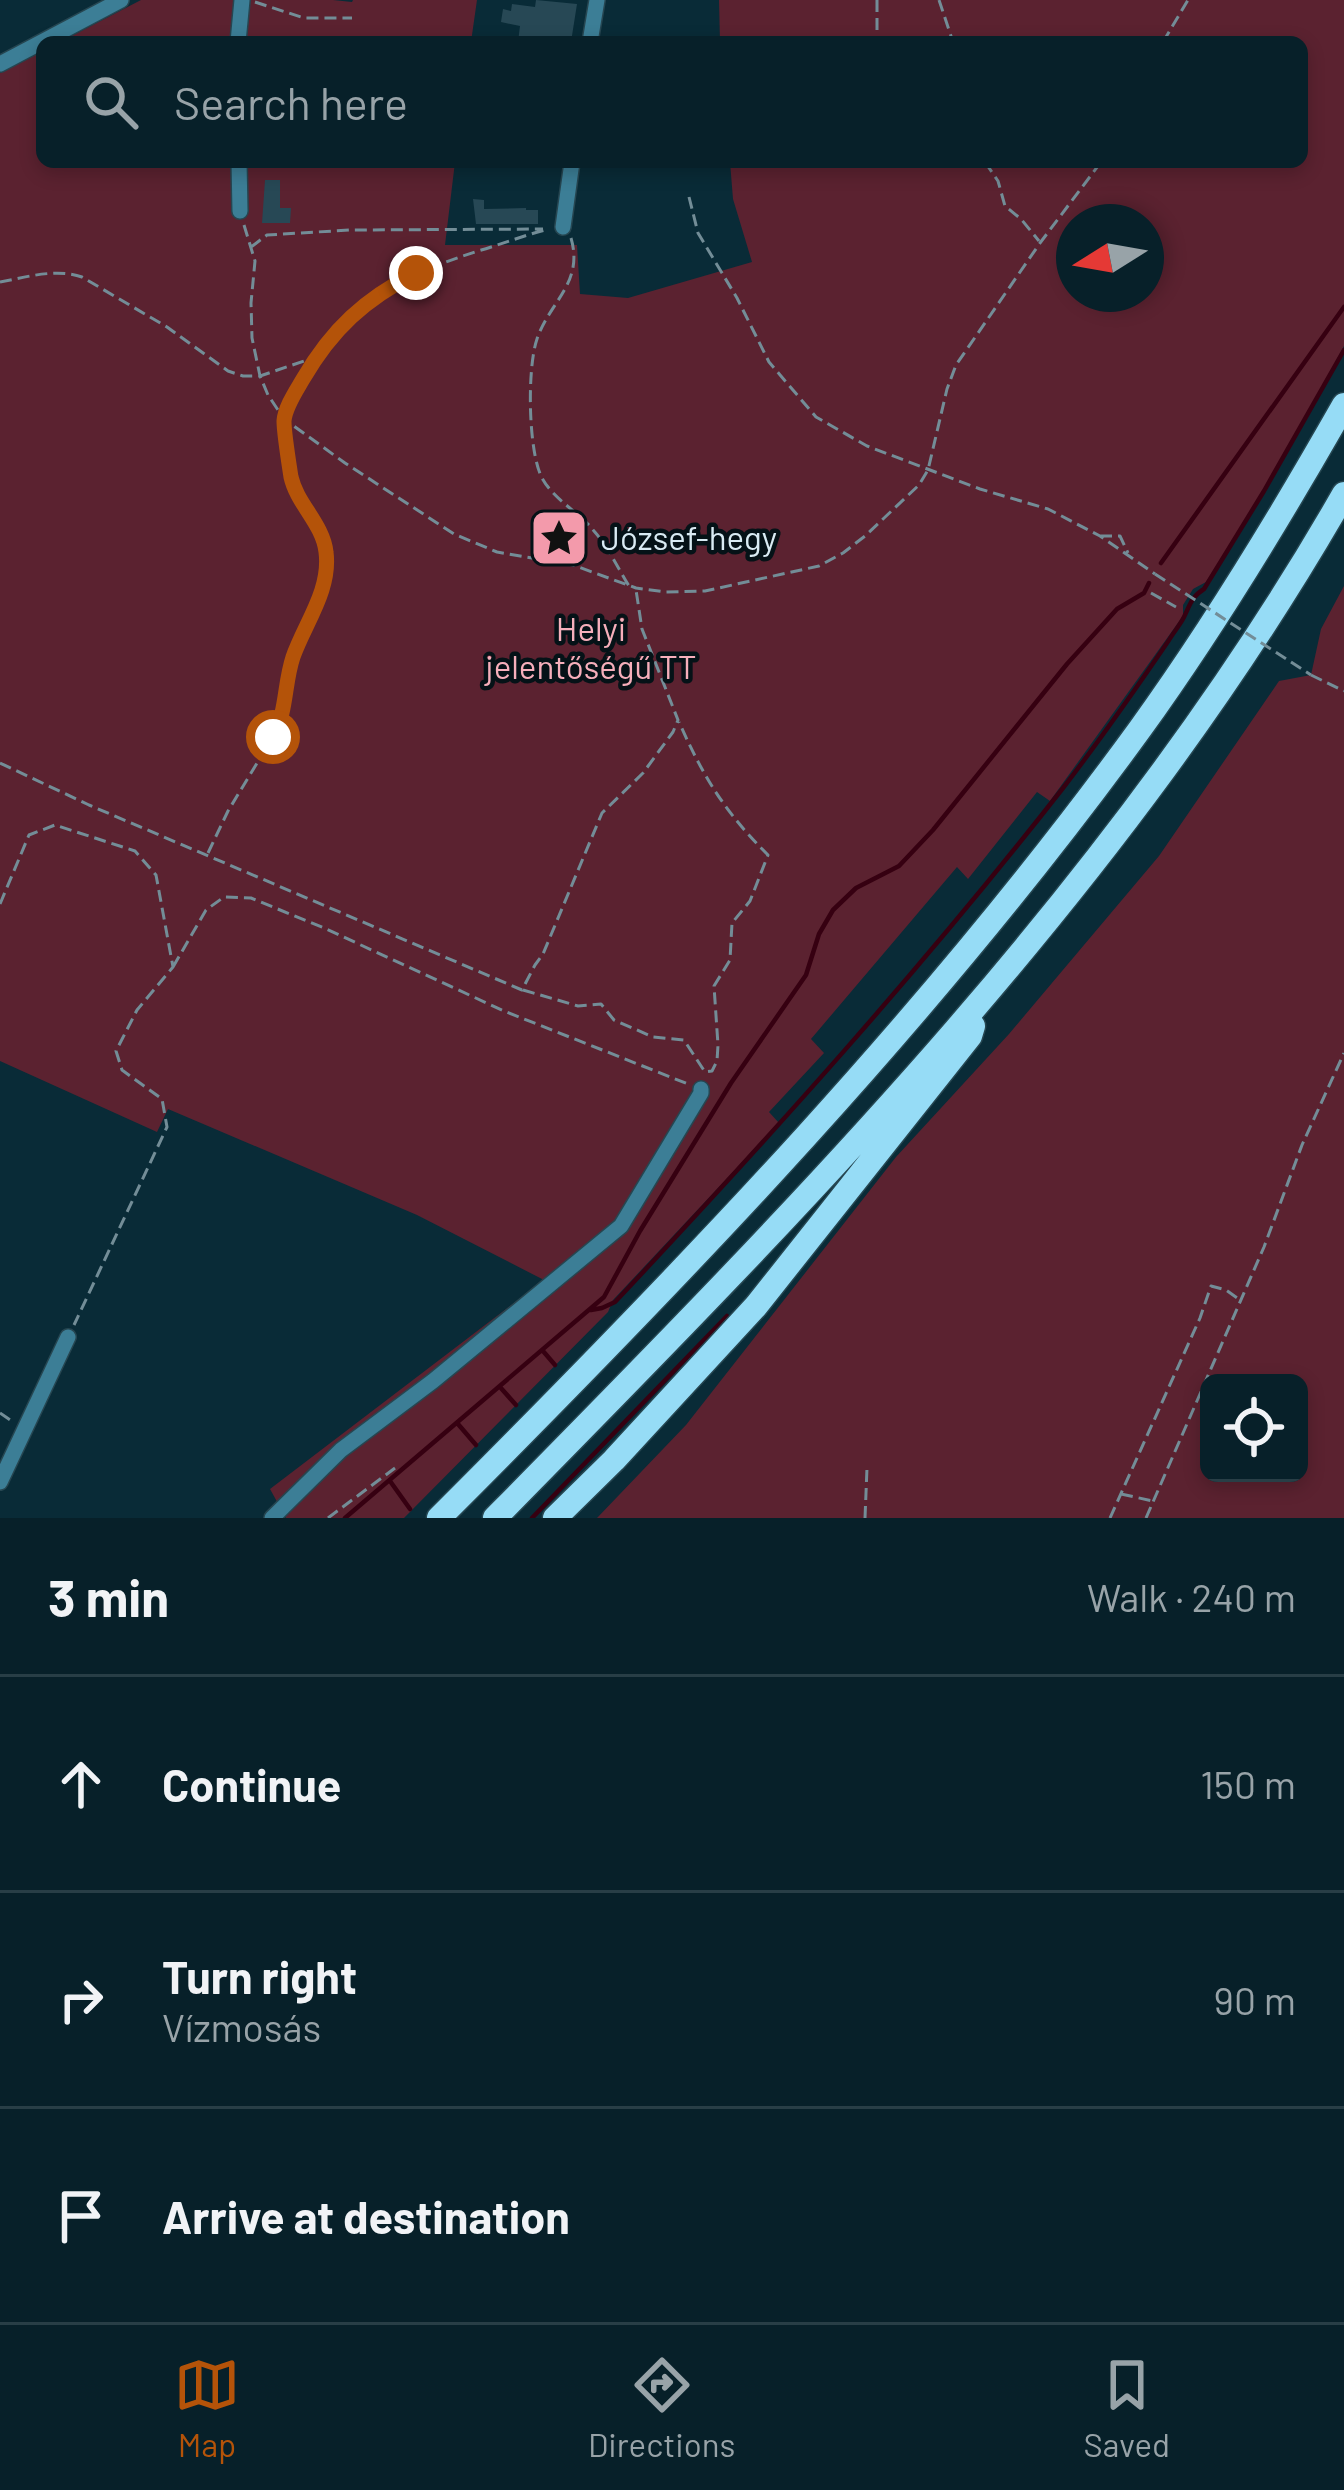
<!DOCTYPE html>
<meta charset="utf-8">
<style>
:root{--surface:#072029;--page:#102831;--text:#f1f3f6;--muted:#98a3a8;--line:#283e46;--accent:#b45309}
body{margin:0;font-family:Barlow,sans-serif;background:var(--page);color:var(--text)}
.controls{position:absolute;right:36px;bottom:36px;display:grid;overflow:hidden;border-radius:18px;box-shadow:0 6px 18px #0003}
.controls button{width:108px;height:108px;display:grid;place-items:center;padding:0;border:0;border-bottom:3px solid var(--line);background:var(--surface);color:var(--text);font:60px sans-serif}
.compass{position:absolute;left:1056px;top:204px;width:108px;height:108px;border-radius:50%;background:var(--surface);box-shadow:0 6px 18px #0003;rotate:259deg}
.stop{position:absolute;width:36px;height:36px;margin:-27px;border:9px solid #b45309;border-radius:50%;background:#fff}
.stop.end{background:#b45309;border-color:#fff;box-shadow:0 3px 12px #0008}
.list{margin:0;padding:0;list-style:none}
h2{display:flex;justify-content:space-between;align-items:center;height:156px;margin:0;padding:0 48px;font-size:51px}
h2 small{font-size:39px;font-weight:400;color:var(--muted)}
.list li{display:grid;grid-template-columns:78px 1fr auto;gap:36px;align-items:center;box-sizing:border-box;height:216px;padding:0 48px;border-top:3px solid var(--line)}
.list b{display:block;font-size:45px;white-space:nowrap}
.list p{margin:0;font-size:39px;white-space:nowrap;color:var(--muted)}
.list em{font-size:39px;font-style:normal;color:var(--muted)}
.icon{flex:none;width:66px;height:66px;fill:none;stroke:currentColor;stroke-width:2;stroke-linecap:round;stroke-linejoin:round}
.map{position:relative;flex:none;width:1344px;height:1518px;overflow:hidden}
.search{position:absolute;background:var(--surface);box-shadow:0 6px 18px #0003;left:36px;right:36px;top:36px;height:132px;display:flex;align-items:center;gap:30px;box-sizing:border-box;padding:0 42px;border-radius:18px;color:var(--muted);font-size:45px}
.sheet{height:804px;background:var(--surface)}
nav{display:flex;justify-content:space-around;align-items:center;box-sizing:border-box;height:168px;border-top:3px solid var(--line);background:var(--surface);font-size:33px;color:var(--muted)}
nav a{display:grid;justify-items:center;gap:6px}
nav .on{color:var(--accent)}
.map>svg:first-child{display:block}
.green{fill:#5b2230;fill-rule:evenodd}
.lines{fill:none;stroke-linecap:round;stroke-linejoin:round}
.stream{stroke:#360011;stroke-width:4.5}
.building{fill:#274855}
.minor-casing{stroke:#264651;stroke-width:18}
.trunk-casing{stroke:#264651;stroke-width:27}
.path{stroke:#738d97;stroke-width:3;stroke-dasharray:12 6;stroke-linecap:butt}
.minor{stroke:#3c7e96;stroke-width:15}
.trunk{stroke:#96dcf6;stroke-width:24}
.path-bridge{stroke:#738d97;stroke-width:3;stroke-dasharray:12 6;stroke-linecap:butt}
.route{stroke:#b45309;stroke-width:15}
.labels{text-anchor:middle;stroke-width:9;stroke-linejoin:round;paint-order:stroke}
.poi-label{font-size:33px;fill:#d9ebf3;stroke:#051217;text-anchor:start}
.park-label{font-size:33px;fill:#f6afbb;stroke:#051217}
</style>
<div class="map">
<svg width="1344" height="1518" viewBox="0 0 1344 1518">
<rect width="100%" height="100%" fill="#092b37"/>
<path class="green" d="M141,0H333L352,2L353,0H477L471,42H60Z
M719,0H1344V346L1297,433L1242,525L1206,582L1193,589L1183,605V616L1050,801L1037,792L968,879L957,867L811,1039L824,1053L769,1112L779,1123L613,1300L608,1312L404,1518H286L270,1489L544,1280L417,1215L168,1109L157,1132L0,1061V73L42,51V162H455L445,245H577L580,294L628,298L752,262L733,199L730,162H1302V42H720ZM1074,222H1146V294H1074Z
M1344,586V1518H597L686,1425L896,1157L1009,1034L1159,856L1279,681L1311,675L1321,629ZM1209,1383H1299V1473H1209Z"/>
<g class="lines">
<path class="stream" d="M1161,563L1344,307
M591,1310L602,1308L615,1302C771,1136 923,967 1063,788C1100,740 1135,690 1169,640C1173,633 1180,625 1184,617C1190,605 1191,597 1204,589L1264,491L1344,350
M543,1351L555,1365
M500,1387L516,1405
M458,1424L476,1445
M390,1481L410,1509
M345,1518L604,1297L640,1231L731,1083L806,975L819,934L833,910L856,888L899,866L933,830L1067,664L1117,609L1144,593L1149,583
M532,1518L727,1316"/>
</g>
<path class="building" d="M536,0L577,4L571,42H518L520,26L501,22L503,9L511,11L512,4L535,7Z
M265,180H280V208H291L290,223H262Z
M473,199L484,200V209L526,208V210H538V224H476Z"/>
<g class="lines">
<g class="minor-casing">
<path id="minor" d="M238,42L242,0
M590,42L597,0
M0,64L121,0
M239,162L240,211
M563,227L572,162
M0,1482L68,1337
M272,1518L341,1450L433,1381L621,1226L701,1093V1089"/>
</g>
<g class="trunk-casing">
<path id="trunk" d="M439,1518C688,1269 933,1014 1140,729C1215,625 1281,516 1344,405
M495,1518C805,1203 1123,881 1344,494
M555,1518L614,1460L756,1306L970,1036L973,1026"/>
</g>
<path class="path" d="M877,0V42
M939,0L953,42
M255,2L304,18H352
M1163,42L1188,0
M985,162L998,181L1005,206L1021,219L1039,241
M689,197L698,233L737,298L769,362L816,417L867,446L980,489L1048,509L1100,536L1155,574
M244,225L255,261L251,303L252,338L260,376L268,395L284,419L345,463L454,534L497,552L573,565L636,588L666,592L705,591L819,566L843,553L865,536L919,485L928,470L947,389L956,365L1040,243L1101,162
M571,238C584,283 550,301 537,339C527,368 528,451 542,478C554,500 579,512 594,531C608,547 618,568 629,586
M251,247L267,235L350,230L543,229
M0,282C27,277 56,268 82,277L167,327L228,371L243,376H260L313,358
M284,419C323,321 380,282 478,251C502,244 525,235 549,229
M1100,536H1120L1128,553
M1151,593L1176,607
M1311,675L1344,691
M0,763L89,805L522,990L535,965L543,954L602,813L643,773L673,732L678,720L642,629L636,590
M208,853L228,811L282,722L293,658L325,580L327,552L322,534L292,481L284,419
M0,904L29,835L55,825L135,851L156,875L173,967L137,1010L116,1051L122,1070L162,1099L167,1127L74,1325
M173,967L206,910L224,897L251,898L324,928L504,1011L688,1084
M523,990L578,1006L601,1004L614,1020L653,1037L684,1040L705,1072L712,1071L717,1061L718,1045L714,986L730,960L732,923L750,901L768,855C724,811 704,778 679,722
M0,1413L13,1422
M1121,1494L1153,1501
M328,1518L395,1468
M865,1518L867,1468
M1110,1518L1200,1318L1211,1286L1226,1290L1240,1300
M1146,1518L1264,1247L1302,1145L1344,1053"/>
<use href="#minor" class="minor"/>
<use href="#trunk" class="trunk"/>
<path class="path-bridge" d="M1155,574L1311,675"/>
</g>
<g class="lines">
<path class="route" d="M273,737C287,712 284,684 293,657C305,623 331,590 326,552C323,524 297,504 291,477C289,464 284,433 284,421C285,407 296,391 303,379C332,329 365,299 416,273"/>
</g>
<defs>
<g id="sight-square" transform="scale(3)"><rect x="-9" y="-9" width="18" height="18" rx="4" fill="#f39aab" stroke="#051217"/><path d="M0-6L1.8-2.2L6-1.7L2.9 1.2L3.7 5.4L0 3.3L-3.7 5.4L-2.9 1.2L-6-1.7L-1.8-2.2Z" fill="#111"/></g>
</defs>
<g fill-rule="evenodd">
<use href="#sight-square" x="559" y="538"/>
</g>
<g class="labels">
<g class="poi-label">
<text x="601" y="550">József-hegy</text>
</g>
<g class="park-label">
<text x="591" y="641">Helyi<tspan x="591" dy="38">jelentőségű TT</tspan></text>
</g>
</g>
</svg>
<div class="controls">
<button><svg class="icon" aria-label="locate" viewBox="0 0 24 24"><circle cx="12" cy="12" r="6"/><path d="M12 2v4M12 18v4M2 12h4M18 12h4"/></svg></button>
</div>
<svg class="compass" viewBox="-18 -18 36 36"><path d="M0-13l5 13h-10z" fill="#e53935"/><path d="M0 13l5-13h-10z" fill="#98a3a8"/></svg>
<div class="stop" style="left:273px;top:737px"></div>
<div class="stop end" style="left:416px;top:273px"></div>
<div class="search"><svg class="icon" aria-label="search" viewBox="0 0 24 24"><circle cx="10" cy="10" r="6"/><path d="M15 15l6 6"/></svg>Search here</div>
</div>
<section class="sheet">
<h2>3 min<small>Walk · 240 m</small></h2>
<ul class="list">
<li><svg class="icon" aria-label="ahead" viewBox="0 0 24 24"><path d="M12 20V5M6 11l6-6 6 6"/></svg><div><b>Continue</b></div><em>150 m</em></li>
<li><svg class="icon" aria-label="right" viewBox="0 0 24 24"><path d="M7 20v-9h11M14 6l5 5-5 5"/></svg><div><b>Turn right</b><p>Vízmosás</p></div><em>90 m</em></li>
<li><svg class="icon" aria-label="arrive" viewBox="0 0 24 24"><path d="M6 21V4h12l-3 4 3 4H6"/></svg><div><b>Arrive at destination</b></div></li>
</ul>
</section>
<nav>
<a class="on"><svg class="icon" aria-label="map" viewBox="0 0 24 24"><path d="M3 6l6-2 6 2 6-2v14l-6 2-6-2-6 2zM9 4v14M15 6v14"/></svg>Map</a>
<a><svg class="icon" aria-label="directions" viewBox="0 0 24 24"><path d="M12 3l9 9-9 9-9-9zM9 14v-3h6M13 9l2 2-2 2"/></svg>Directions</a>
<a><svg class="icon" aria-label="saved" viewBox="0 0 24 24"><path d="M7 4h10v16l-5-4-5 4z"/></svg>Saved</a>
</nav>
